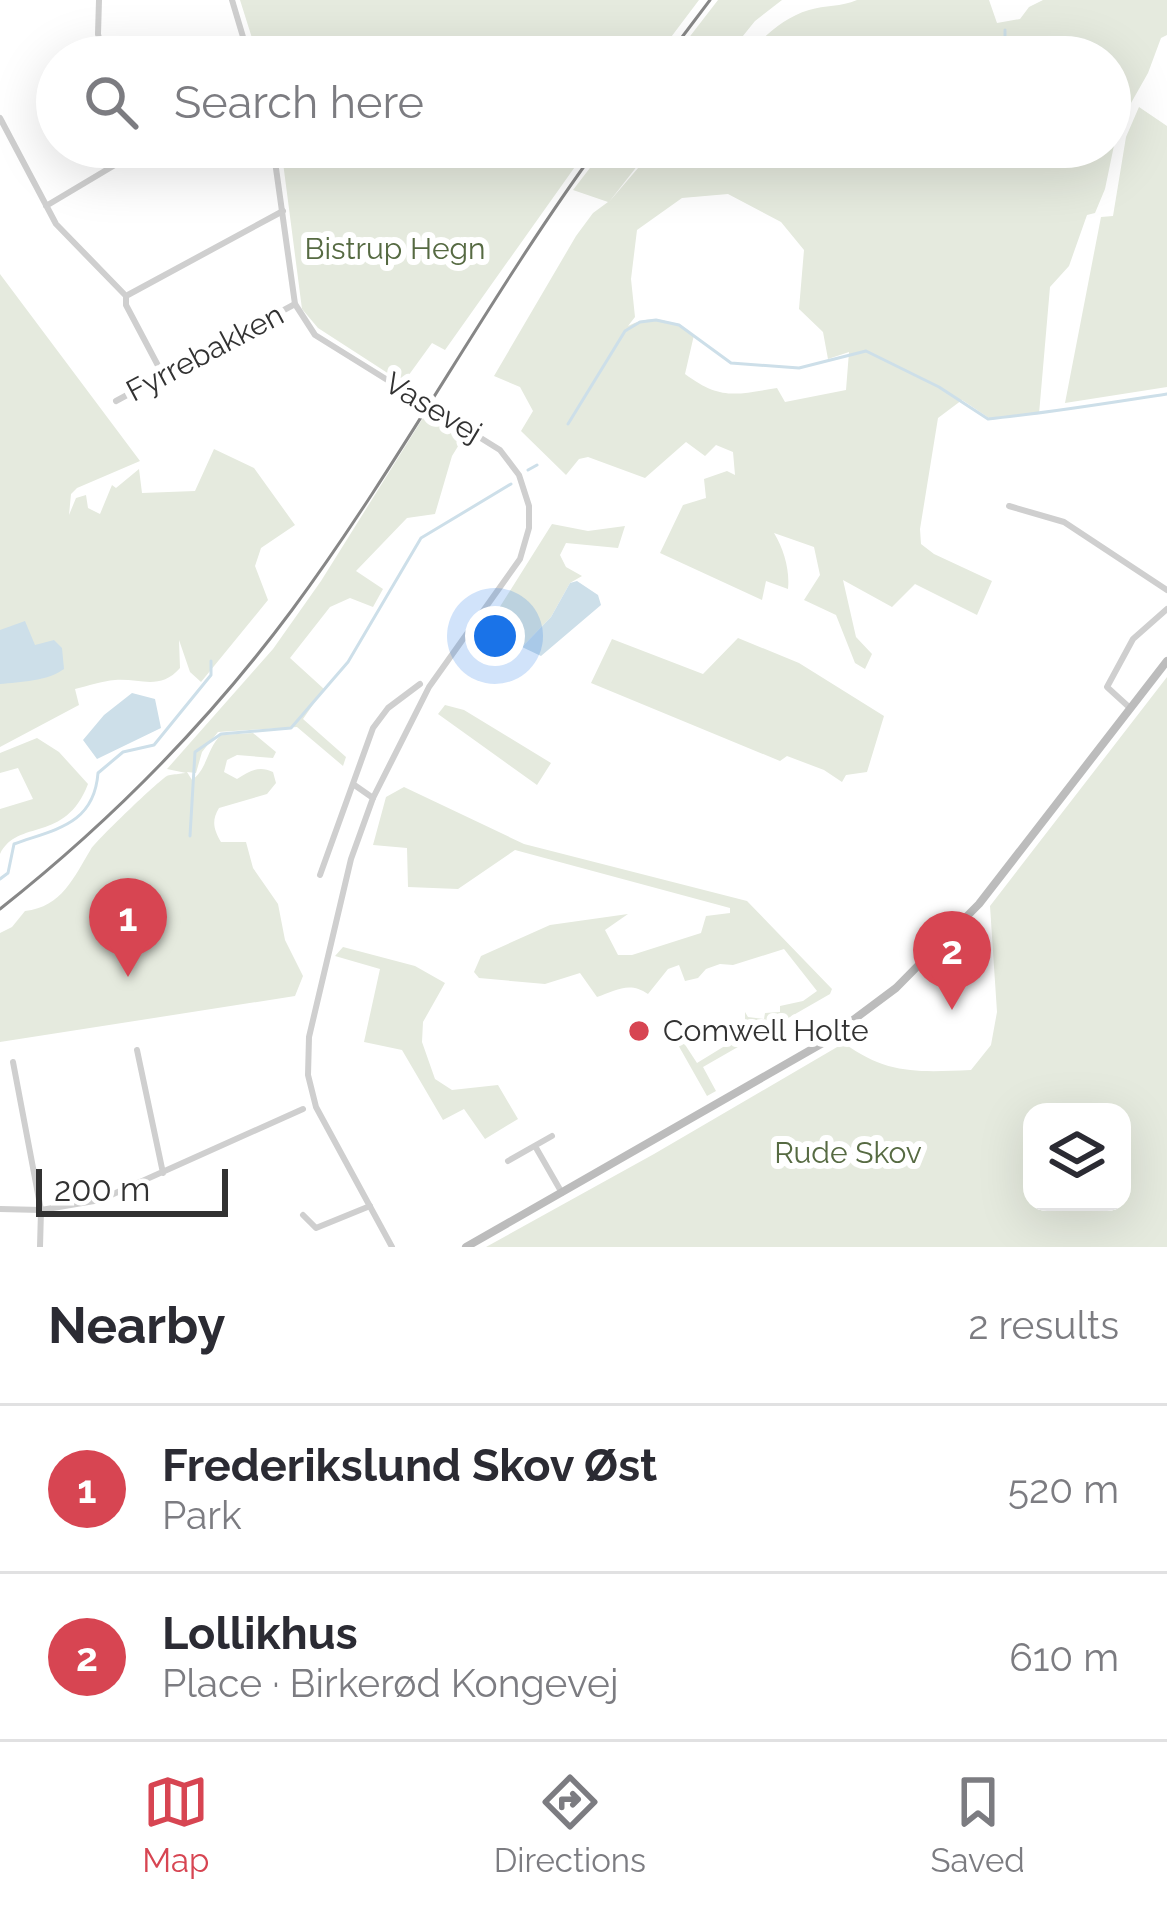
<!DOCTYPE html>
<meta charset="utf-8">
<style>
:root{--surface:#fff;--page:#f7f7f7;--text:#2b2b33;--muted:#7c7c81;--line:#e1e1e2;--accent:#d74552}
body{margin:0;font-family:Raleway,sans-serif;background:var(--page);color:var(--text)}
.controls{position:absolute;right:36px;bottom:36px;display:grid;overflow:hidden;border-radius:24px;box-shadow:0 12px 48px #0002}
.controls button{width:108px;height:108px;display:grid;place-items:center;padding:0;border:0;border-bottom:3px solid var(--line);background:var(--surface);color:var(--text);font:60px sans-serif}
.scale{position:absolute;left:36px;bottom:30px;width:192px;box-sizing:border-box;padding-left:12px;border:6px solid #323232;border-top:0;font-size:33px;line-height:42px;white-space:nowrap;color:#323232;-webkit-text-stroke:9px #fff;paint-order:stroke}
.you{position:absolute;left:495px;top:636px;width:42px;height:42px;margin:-30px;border:9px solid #fff;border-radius:50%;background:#1a73e8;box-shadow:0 0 0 18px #1a73e833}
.badge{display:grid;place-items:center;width:78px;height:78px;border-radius:50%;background:var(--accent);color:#fff;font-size:39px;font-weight:700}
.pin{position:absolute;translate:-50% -99px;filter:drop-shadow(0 3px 6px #0008)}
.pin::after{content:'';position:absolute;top:63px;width:42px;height:36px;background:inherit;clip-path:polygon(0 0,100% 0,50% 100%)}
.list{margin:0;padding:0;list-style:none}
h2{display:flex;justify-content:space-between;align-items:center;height:156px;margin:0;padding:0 48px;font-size:51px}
h2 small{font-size:39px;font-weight:400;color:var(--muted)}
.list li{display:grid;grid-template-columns:78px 1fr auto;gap:36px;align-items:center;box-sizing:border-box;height:168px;padding:0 48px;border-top:3px solid var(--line)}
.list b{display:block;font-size:45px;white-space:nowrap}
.list p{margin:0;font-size:39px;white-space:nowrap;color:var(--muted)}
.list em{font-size:39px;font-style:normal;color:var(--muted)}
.icon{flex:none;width:66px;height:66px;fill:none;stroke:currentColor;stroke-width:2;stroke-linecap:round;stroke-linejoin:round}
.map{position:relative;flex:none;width:1167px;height:1247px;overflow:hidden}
.search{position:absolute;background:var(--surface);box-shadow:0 12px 48px #0002;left:36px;right:36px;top:36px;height:132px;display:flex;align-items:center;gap:30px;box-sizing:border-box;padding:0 42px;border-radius:66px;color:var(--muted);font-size:45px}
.sheet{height:492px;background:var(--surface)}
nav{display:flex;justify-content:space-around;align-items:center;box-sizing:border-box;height:168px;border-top:3px solid var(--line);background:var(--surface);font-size:33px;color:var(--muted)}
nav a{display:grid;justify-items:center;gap:6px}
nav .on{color:var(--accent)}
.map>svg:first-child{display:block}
.green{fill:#e5eade;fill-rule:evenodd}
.water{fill:#cddfe9}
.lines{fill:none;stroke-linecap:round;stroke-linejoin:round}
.stream{stroke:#cddfe9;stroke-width:3}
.minor{stroke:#cfcfcf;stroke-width:6}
.tertiary{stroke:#cfcfcf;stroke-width:6}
.secondary{stroke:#bcbcbc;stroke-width:8}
.tram{stroke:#878787;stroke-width:3}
.poi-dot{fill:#d74552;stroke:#fff;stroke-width:4.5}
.labels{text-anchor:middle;stroke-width:12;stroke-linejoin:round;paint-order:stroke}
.park-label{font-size:30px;fill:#566a42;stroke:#fff}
.street-label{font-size:30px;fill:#323232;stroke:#fff}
.poi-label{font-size:30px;fill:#323232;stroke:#fff;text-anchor:start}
</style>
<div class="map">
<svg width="1167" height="1247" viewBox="0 0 1167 1247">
<rect width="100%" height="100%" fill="#fff"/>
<path class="green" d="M240,0H699L656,57H258Z
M718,0H782L755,21L726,57H674Z
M857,0H989L997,23L1020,19L1029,7L1043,0H1167V35L1161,38L1148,73L1118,126L1105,189L1095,213L1087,215L1069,266L1050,287L1039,414L989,418L962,400L938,418L920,529L921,544L934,554L992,581L977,615L915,584L892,607L843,580L856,637L872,654L865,669L855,663L836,615L804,600L820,575L814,547L774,533C784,549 790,571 788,589L766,581L762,600L660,553L683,505L706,498L704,479L727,471L735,475L733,452L716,445L705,456L686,442L645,478L588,457L579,459L566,475L521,431L533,411L520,387L494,376L576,236L593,213L608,202L573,190L606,147H652L609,202L656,147C679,147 702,144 724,147C755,151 759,171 795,147H1110V57H745C764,37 782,18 809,10C825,5 841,7 857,0ZM728,194L781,222L804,250L799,309L823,332L828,359L849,352L846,390L785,402L777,388C735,395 720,400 685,374L694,335C673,320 652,313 628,326L635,317L631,279L637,230L682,198Z
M1139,107L1167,126V387L1065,403L1101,217L1113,216L1126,137Z
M281,147H589L445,350L432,343L403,383L318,328L302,309Z
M0,274L140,461L77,488L71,494L69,515L76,498L86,495L88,508L100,514L112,485L116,488L139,469L142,493L195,491L214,449L254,468L295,525L261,548L255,566L268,600L201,682L190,672L179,640L180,668C160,691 140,678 115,680C102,681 88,686 75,689L79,705L0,747Z
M426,413L465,435L452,456L435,514L407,518L356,571L383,589L373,607L350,598L330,607L290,658L324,689L303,719L346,757L343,766L297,727L218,732L202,752L196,773L187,772L192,780C207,770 207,748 221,735L253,733L276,752L273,758L237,755L227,760L224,772L237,779C249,771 259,765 273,772L276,783L267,794L219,808C211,821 214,830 221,842H246L253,868L278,904L285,940L303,976L295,996L0,1042V933L12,927L25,911C62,907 74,877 91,849C97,840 158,781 167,776C168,775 185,773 186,773L167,769L273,649L321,581Z
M552,524L588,531L625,526L618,548L566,543L560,555L566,567L582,576L570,583L551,617L522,647L504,643L484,632Z
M738,638L799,663L884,716L867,772L846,775L842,782L824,770L787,756L780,761L591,683L612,639L703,674Z
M1167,677V1247H486L654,1154L844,1043C887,1075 919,1072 971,1070L991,1045L997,1012L990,906ZM1122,1112V1202H1032V1112Z
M445,705L464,710L551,763L537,785L438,714Z
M37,738L59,752L88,784C65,844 18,818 0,854V809L33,799L18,768L0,773V753Z
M404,787L524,844L747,901L832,989L830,994L703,1067L716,1091L707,1096L677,1043L682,1040L697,1063L728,1044L715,1022L720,1020L725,1028L735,1029L745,1021V1012L748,1017L764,1019L765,1013L780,1012V1006L803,1001L817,991L784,949L733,965L720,964L706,969L698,978L685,981L679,965L668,969L648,994C630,981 616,990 597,997L580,973L545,984L479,978L474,972L481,956L550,925L628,914L605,930L618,955H632L701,933L706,916L730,913V908L515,850L458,889L408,887L407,848L373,845L386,797Z
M343,947L415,966L445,983L423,1022L422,1042L435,1079L452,1090L498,1085L518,1119L485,1139L464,1109L443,1120L402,1050L364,1042L380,969L335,956Z"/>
<path class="water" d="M577,581L598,595L601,605L541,656L522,647L551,617L570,583Z
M25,621L35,645L54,640L62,648L64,669C48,681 20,682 0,684V630Z
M132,693L155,699L161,728L97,759L83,740L104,715Z"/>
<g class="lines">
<path class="stream" d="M1005,57V30
M568,424L625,331L640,322L656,320L679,325L731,363L799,368L866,351L939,387L988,419C1048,413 1108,403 1167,394
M528,470L537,465
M190,836L195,752L221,734L291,728L348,662L421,538L511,484
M0,879L8,873L14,844C55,829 94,825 98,773L123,752L154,745L211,675V661"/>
<path class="minor" d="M99,0L98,34L103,57
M50,98L57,95
M0,118L56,224L126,296V305L163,375
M46,206L145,147
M126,296L283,211
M116,401L295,304
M1009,506L1064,522L1167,590
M1130,708L1107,687L1133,639L1167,609
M353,784L373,798
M320,875L373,728L388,708L420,684
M137,1050L163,1173
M13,1062L41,1210L40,1247
M535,1146L562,1193
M508,1161L552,1136
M0,1209L41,1210L100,1200L303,1109
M303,1215L316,1228L370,1206"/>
<path class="tertiary" d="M232,0L249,57
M273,147L295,304L315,335L500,450L519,475L529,506V528L520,559L429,687L373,798L351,859L309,1037L308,1075L316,1107L392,1247"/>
<path class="secondary" d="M466,1247L821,1044L896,988L979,904L1167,661"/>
<path class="tram" d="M667,57L710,0
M0,909C110,822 208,723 292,610C402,461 489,296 598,147"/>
</g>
<circle class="poi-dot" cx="639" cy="1031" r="12"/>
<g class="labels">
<g class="park-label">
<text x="395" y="259">Bistrup Hegn</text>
<text x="848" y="1163">Rude Skov</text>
</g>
<g class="street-label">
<text transform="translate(205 353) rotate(-28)" y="10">Fyrrebakken</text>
<text transform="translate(433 408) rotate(31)" y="10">Vasevej</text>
</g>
<g class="poi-label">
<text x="663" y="1041">Comwell Holte</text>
</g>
</g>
</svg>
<div class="controls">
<button><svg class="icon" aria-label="layers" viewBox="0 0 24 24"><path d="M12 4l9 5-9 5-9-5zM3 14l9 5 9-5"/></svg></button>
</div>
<div class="scale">200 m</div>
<div class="you"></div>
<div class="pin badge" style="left:128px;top:977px">1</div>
<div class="pin badge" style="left:952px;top:1010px">2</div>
<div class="search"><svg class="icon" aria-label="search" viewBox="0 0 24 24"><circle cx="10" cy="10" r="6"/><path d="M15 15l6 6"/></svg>Search here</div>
</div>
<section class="sheet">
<h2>Nearby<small>2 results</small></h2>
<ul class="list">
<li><span class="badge">1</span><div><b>Frederikslund Skov Øst</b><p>Park</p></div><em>520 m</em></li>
<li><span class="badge">2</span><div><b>Lollikhus</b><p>Place · Birkerød Kongevej</p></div><em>610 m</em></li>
</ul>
</section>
<nav>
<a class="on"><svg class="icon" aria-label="map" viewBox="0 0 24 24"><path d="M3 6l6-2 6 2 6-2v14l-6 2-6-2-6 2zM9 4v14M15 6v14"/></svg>Map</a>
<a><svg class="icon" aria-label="directions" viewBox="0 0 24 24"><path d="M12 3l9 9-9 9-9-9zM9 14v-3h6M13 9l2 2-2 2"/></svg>Directions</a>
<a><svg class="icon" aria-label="saved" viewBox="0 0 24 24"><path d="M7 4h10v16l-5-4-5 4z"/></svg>Saved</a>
</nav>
